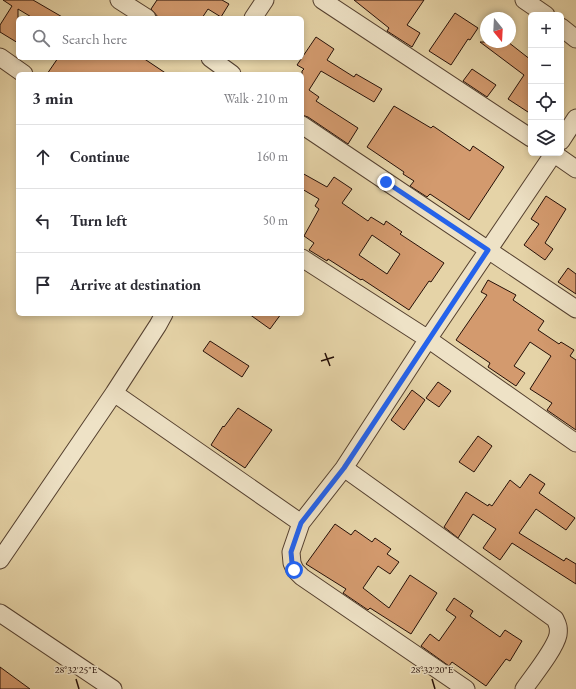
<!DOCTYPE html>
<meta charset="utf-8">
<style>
:root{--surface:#fff;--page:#f2f2f3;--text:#2b2b33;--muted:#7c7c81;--line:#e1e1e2}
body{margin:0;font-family:"EB Garamond",serif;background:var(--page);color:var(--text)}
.controls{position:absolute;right:12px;top:12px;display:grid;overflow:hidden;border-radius:6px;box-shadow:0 2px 6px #0003}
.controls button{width:36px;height:36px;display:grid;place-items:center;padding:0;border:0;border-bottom:1px solid var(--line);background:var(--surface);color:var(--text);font:20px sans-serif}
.compass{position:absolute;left:480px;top:12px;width:36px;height:36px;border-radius:50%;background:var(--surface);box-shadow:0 2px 6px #0003;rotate:162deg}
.stop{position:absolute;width:12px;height:12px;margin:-9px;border:3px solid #2563eb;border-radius:50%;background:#fff}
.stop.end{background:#2563eb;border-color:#fff;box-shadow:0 1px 4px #0008}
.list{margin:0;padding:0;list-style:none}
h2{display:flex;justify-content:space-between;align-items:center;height:52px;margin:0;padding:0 16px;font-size:17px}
h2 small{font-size:13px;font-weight:400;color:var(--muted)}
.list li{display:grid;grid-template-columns:26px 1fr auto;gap:12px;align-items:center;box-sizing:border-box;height:64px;padding:0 16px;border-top:1px solid var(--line)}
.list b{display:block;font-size:15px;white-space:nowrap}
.list em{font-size:13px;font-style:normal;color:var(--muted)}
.icon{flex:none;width:22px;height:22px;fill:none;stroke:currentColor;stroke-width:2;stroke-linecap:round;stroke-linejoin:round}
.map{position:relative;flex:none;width:576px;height:689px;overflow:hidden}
.search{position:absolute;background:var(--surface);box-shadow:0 2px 6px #0003;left:16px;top:16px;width:288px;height:44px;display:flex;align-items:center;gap:10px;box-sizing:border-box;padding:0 14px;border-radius:6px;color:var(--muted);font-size:15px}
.panel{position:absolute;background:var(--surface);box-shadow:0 2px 6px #0003;left:16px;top:72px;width:288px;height:244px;border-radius:6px}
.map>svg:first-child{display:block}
.building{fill:#d39a6e;stroke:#250f07;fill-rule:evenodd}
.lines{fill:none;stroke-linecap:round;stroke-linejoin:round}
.minor-casing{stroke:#55402f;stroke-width:19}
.minor{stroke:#eee2c6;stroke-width:17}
.route{stroke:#2563eb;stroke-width:5}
.ticks{fill:none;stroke:#250f07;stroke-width:1.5}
.ticks-label{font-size:10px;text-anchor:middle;fill:#250f07;stroke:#eee2c6;stroke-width:3;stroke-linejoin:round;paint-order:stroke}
</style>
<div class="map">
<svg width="576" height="689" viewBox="0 0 576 689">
<rect width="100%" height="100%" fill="#e5d3a7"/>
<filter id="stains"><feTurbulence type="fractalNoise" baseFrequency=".005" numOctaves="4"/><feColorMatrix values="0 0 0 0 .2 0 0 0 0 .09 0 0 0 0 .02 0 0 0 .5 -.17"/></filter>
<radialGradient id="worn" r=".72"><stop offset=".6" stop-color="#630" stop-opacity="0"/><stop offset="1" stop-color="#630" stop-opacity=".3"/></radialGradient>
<path class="building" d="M3,0H33L64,18H33L18,9V43L0,32V25L12,6Z
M157,0H222L229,4L221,17L208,9L202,18H159L151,9Z
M354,0H424L407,25L420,33L412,47L387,31L389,28Z
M455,13L478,28L470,40L468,39L451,65L429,51Z
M316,37L334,49L327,60L354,77L356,74L382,89L374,102L321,71L309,90L319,97L316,101L358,128L348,144L308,117L302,115V71L304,69L297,65Z
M480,42H508L531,60V114L508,99L524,75Z
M58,58H143L167,74H47Z
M472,69L496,85L487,97L463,81Z
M394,106L431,128L433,126L470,151L473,146L504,167L469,220L430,194L427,197L410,186L414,181L403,174L404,172L367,147Z
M302,173L327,187L334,177L352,189L342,203L368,221L371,217L384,225L386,221L402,232L400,234L444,263L431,282L429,281L409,310L362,279L361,280L328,259L327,261L309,250L314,243L304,236L319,209L315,206L319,199L302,189ZM372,235L400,254L387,274L359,255Z
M546,196L566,209L545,243L553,249L545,260L524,245L539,224L531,219Z
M568,268L576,274V294L558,282Z
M488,280L516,295L513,300L544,321L538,330L559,344L561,342L574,350L570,356L576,360V430L547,410L552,403L530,389L551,356L530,342L514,366L525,373L516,386L488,367L490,363L456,340L487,295L481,292Z
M249,314H281L270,329Z
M210,341L249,366L242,377L203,351Z
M438,382L451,391L439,407L426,398Z
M412,390L425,400L404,430L391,420Z
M238,408L272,430L245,468L211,445L223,426L224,427Z
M478,436L492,446L474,472L459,462Z
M530,474L545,484L539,493L575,518L566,530L536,509L519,533L564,561L566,558L576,564V584L512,543L500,560L483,548L496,529L473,514L458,538L444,527L466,492L488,506L489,504L492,506L510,480L520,488Z
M335,524L351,535L355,530L372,542L375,538L391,549L387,554L399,562L390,574L378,566L363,588L389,608L410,575L437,593L411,634L370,608L368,610L343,593L346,589L306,564Z
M454,598L473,611L470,616L500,637L505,630L522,641L510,661L506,659L486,686L452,662L449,666L421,646L430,634L439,641L456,617L446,610Z
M0,667L30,689H0Z"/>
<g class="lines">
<g class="minor-casing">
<path id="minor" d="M119,0L147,18
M322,0L531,138
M524,0L546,15
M253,18L265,0
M561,27L576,39
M0,57L24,74
M210,58L232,74
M302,125L576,309
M561,141L576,118
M553,153L576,169
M302,258L428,339L576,443
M114,393L301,523
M344,468L555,619C558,625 559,628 558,635C555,649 533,676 524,689
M0,560L114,393L158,325L164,314
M0,613L113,689
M466,689L302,577L295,570L292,563L291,552L301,523L344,468L428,339L554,153"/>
</g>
<use href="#minor" class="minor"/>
</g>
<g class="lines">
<path class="route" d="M294,570L292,563L291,552L301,523L344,468L488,250L386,182"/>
</g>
<path class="ticks" d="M325,353L330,366M321,361L334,357M76,679L79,689M432,679L435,689"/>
<g class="ticks-label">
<text x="76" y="673">28°32'25"E</text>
<text x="432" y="673">28°32'20"E</text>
</g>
<rect width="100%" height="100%" filter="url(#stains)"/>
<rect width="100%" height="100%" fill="url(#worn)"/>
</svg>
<div class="controls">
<button>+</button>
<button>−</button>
<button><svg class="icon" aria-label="locate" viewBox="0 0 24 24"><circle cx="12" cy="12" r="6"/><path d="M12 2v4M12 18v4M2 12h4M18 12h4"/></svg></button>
<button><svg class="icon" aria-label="layers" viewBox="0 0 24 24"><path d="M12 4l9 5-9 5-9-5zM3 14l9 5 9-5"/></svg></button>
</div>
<svg class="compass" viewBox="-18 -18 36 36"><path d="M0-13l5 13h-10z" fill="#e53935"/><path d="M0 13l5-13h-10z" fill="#7c7c81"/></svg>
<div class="stop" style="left:294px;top:570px"></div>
<div class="stop end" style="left:386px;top:182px"></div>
<div class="search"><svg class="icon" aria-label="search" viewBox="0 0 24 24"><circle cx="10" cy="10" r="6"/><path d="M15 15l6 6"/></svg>Search here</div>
<section class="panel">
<h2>3 min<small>Walk · 210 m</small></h2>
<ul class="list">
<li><svg class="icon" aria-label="ahead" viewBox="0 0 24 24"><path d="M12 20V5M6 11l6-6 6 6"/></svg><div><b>Continue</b></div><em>160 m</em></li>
<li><svg class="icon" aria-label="left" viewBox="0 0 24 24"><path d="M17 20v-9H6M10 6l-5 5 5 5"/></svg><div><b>Turn left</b></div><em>50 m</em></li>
<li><svg class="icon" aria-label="arrive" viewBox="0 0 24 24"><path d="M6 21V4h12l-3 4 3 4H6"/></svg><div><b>Arrive at destination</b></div></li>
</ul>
</section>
</div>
